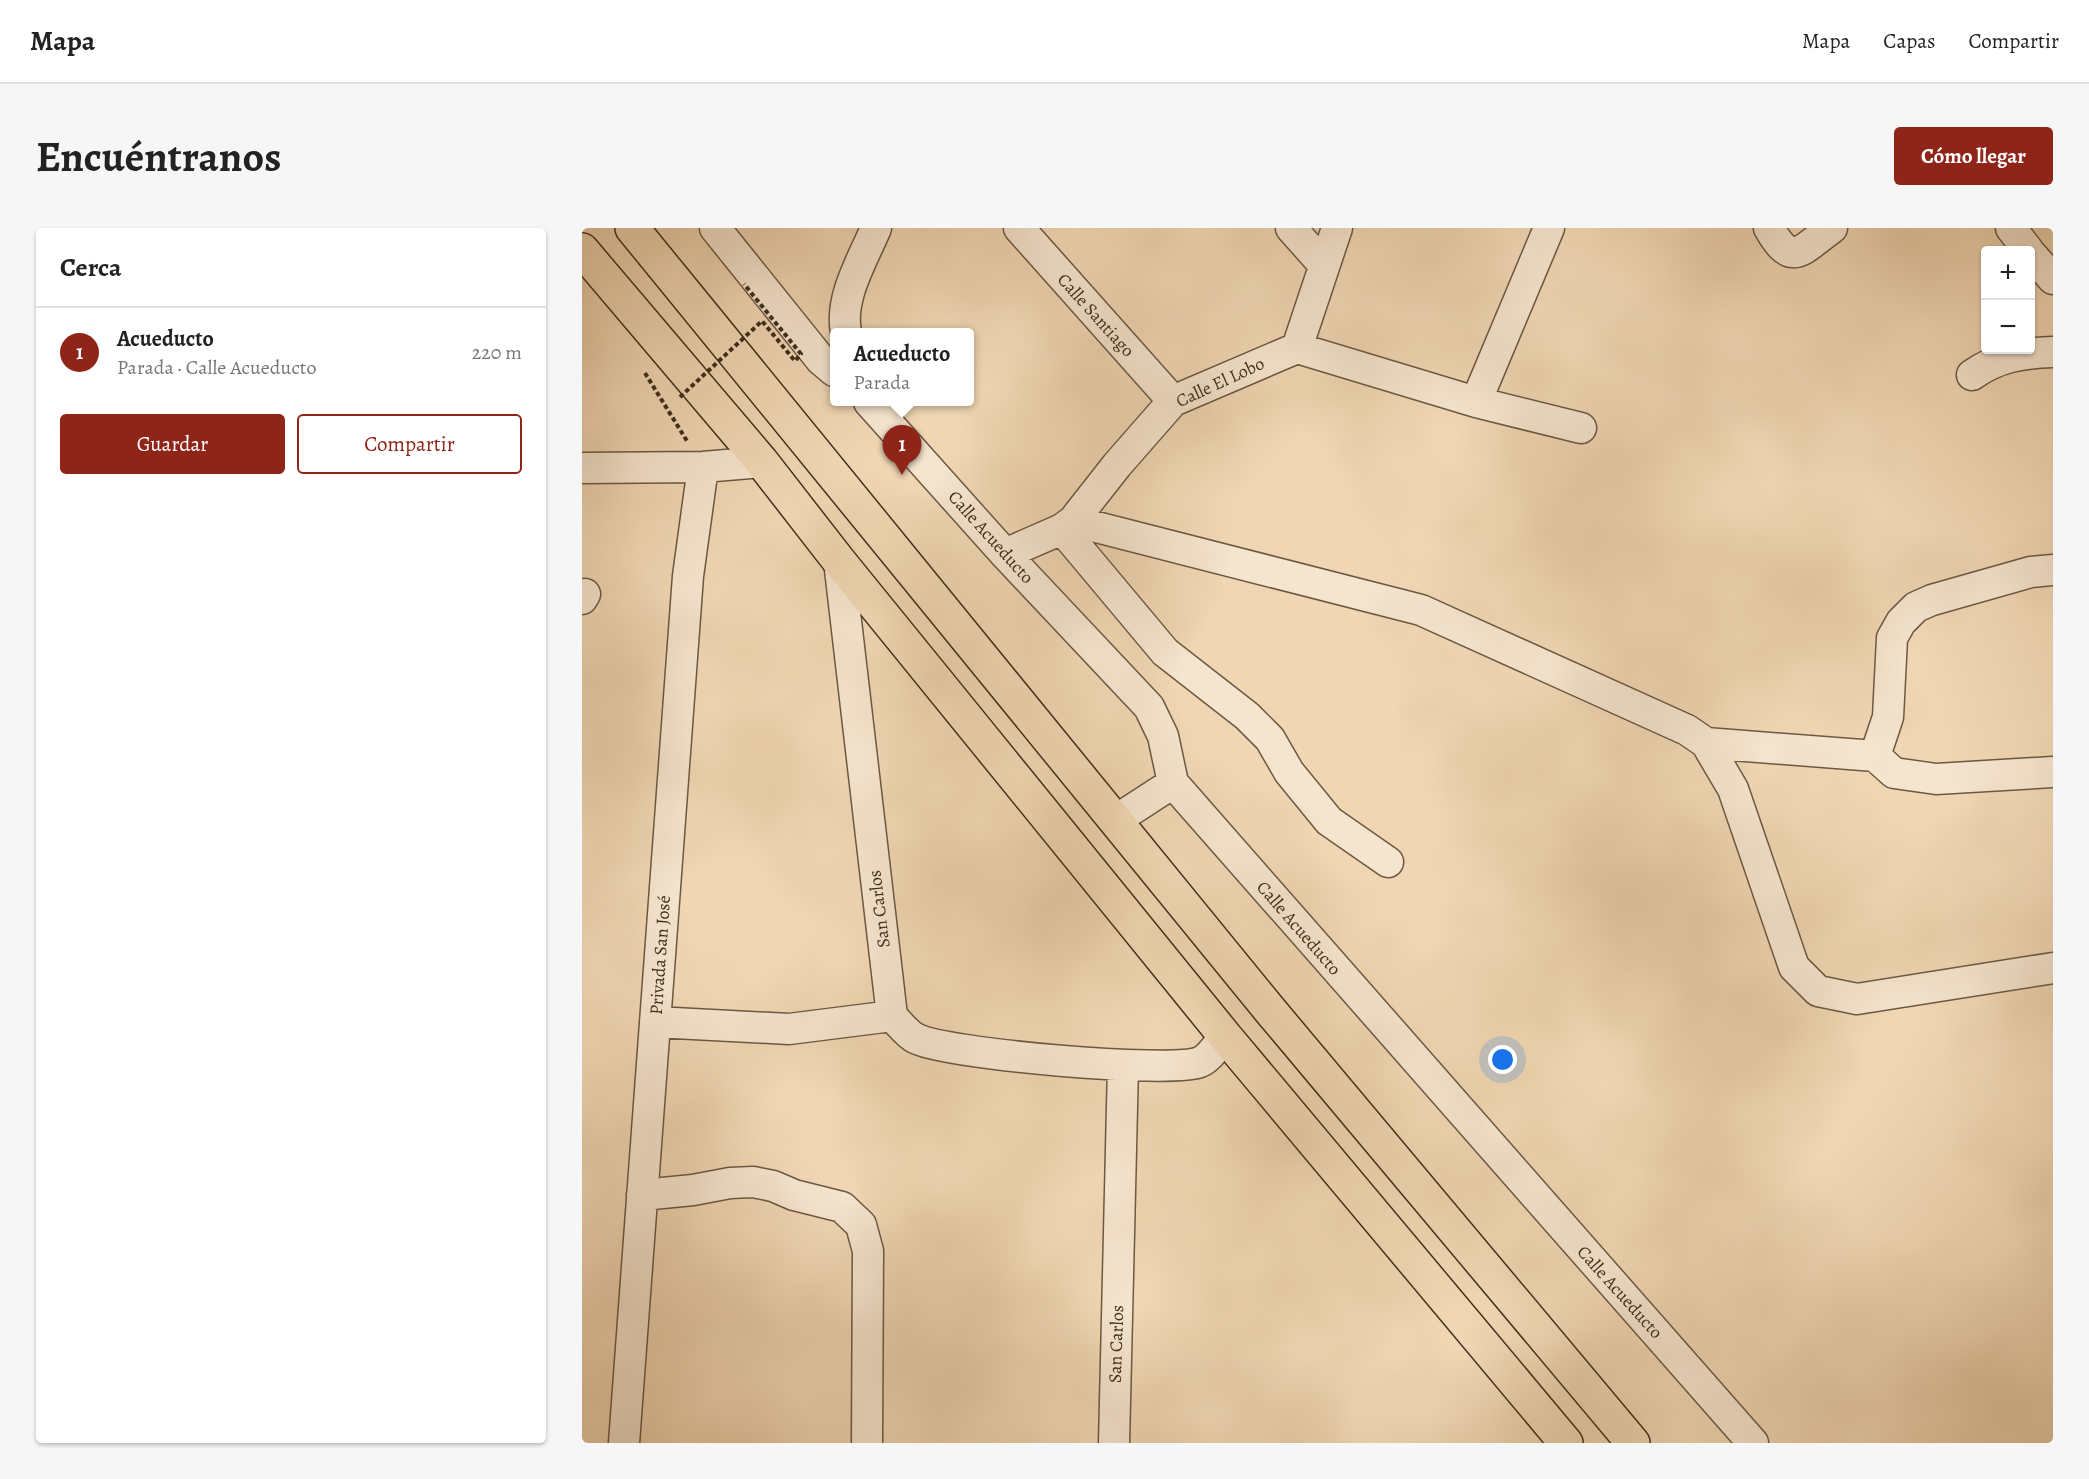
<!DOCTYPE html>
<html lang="es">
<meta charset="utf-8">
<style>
:root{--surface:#fff;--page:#f6f6f6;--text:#222;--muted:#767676;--line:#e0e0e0;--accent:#8f2418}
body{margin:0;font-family:Alegreya,serif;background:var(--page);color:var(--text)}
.controls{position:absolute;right:18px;top:18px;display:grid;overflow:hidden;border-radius:6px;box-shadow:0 2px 4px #0004}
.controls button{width:54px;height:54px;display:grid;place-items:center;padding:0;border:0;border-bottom:2px solid var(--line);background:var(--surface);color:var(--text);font:30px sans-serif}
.you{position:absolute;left:921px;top:832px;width:21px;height:21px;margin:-15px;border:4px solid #fff;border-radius:50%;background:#1a73e8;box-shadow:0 0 0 9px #1a73e833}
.badge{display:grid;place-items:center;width:39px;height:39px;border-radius:50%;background:var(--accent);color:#fff;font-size:20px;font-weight:700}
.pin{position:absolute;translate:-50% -50px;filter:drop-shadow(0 2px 3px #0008)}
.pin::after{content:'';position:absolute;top:32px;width:21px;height:18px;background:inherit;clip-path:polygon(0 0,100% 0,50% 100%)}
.popup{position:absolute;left:248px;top:100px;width:144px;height:78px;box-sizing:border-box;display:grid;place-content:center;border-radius:6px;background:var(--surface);filter:drop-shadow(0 2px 4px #0005);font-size:20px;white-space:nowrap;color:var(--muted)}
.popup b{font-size:22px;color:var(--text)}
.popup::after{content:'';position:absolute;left:50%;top:100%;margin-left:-12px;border:12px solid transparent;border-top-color:var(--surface)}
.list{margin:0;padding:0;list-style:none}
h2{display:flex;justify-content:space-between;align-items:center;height:78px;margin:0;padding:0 24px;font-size:26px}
h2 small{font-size:20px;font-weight:400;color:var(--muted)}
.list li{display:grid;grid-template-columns:39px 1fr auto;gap:18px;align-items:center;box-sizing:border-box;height:90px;padding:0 24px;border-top:2px solid var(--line)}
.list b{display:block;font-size:22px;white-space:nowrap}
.list p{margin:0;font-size:20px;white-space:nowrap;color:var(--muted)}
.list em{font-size:20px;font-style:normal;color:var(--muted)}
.actions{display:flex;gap:12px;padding:18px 24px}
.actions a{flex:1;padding:14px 0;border:2px solid var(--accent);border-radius:6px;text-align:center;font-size:21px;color:var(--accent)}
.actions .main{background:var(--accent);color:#fff}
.map{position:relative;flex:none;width:1471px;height:1215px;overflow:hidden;border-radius:6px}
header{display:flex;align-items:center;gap:36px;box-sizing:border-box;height:84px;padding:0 30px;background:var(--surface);border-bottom:2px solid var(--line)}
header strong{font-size:28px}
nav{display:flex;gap:33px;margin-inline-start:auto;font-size:21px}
.intro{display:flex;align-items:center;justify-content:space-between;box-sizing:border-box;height:144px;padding:0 36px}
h1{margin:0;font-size:42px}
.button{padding:15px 27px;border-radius:6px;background:var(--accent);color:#fff;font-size:21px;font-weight:700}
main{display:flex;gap:36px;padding:0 36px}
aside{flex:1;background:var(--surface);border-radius:6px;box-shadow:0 2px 4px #0004}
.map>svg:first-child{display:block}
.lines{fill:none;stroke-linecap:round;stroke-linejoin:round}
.minor-casing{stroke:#6b5942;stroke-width:33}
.highway-casing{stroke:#3f2f1c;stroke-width:36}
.path{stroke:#3f2f1c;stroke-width:4;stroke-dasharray:4.5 3;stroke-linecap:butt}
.minor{stroke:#f5e4ce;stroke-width:30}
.highway{stroke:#f0d6b3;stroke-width:33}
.path-bridge{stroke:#3f2f1c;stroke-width:4;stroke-dasharray:4.5 3;stroke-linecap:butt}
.labels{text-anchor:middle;stroke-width:5;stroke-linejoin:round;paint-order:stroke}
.street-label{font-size:18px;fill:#3f2f1c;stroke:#f5e4ce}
</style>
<header>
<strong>Mapa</strong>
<nav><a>Mapa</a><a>Capas</a><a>Compartir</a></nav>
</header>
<div class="intro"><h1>Encuéntranos</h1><a class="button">Cómo llegar</a></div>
<main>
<aside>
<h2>Cerca<small></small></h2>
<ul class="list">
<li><span class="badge">1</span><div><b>Acueducto</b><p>Parada · Calle Acueducto</p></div><em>220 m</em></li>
</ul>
<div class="actions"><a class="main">Guardar</a><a>Compartir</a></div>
</aside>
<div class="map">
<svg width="1471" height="1215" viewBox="0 0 1471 1215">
<rect width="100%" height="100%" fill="#f0d6b3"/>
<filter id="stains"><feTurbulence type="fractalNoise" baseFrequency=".00333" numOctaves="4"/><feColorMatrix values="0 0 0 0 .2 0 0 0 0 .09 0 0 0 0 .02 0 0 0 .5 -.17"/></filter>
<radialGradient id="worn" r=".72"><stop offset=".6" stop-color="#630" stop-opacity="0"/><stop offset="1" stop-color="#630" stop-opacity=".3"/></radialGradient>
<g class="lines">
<g class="minor-casing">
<path id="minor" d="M133,0L239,132L252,143
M437,0L591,173
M709,0L741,36
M1187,0C1210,41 1219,22 1250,0
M1429,0L1446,22
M1448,25L1471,51
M264,104C257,70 281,31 294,0
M715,120L894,174L999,200
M1390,147C1415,129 1440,125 1471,124
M287,174L423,326L567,479L581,508L591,555L1171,1215
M894,174L967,0
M0,240L121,239L180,234
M491,293L839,382L1105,502L1124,515L1151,561L1212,739L1236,763L1275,771L1471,740
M480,301L583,424L665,488L688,511L707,544L747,593L806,634
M423,326L480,301L491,293L535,237L591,173L715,120L755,0
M257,333L310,788C317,795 325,806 333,810C361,826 590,846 618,834C628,830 636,816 643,808
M0,371L3,366
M1124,515L1293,528L1312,545L1354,551L1471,544
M1293,528L1306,489L1310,410L1319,394L1334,379L1350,372L1449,344L1471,342
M534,592L591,555
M73,794L207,801L310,788
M60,967L111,962L148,955L171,954L191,958L212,967L260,979L279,997L286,1023L285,1215
M42,1215L106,348L121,239
M532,1215L541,837"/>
</g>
<g class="highway-casing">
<path id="highway" d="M50,0L687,781L1051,1215
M0,22L180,234L257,333L643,808L984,1215"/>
</g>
<path class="path" d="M63,145L105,213"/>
<use href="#minor" class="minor"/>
<use href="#highway" class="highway"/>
<path class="path-bridge" d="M98,169L180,93L213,133L219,126L162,56"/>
</g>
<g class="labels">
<g class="street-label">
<text transform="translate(514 87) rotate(48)" y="6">Calle Santiago</text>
<text transform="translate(638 154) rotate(-25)" y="6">Calle El Lobo</text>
<text transform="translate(409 309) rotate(48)" y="6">Calle Acueducto</text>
<text transform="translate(297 681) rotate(-97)" y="6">San Carlos</text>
<text transform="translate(717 700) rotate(49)" y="6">Calle Acueducto</text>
<text transform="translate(78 727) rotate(-86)" y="6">Privada San José</text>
<text transform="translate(1038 1064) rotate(48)" y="6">Calle Acueducto</text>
<text transform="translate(534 1116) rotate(-88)" y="6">San Carlos</text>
</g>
</g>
<rect width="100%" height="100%" filter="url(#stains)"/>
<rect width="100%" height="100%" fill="url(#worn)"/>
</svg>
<div class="controls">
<button>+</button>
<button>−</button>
</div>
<div class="you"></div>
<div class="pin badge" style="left:320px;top:247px">1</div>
<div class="popup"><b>Acueducto</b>Parada</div>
</div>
</main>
